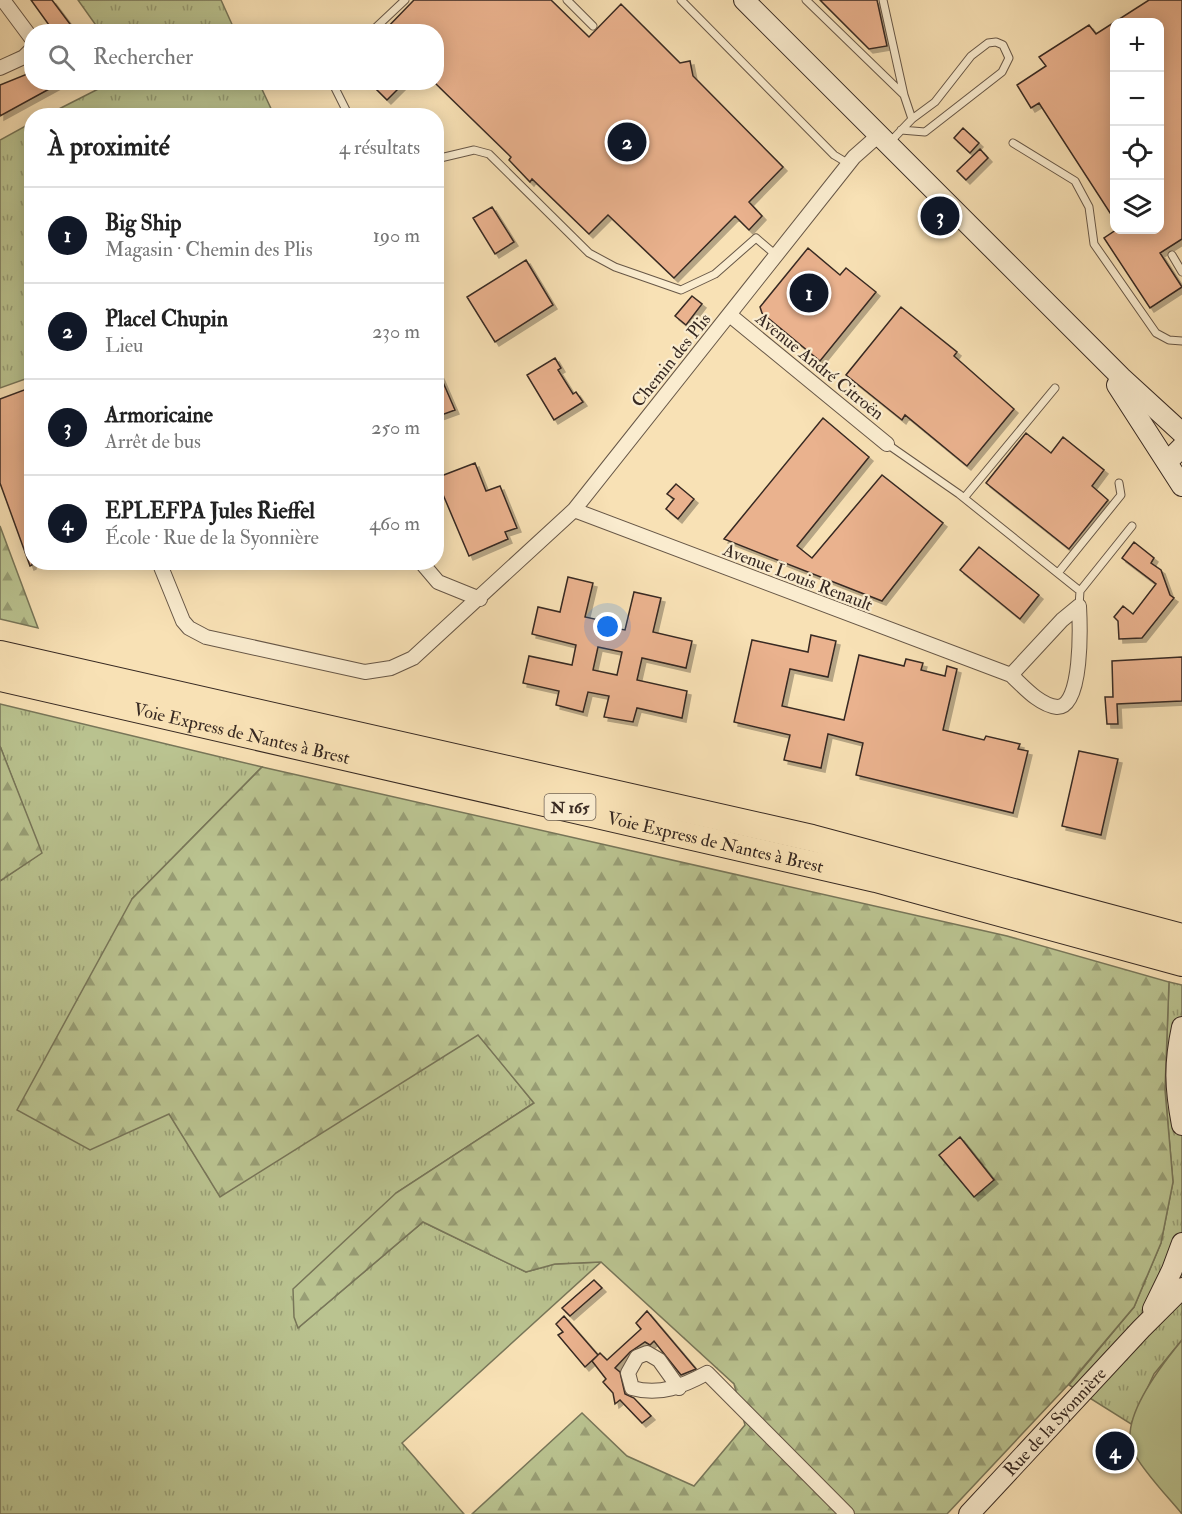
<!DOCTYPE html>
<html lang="fr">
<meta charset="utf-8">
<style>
:root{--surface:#fff;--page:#f2f2f2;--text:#222;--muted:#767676;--line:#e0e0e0;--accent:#111827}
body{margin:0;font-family:"IM FELL Double Pica",serif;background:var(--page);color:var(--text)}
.controls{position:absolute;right:18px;top:18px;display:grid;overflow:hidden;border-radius:12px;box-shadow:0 3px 15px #0003}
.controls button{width:54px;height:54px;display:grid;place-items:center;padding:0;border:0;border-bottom:2px solid var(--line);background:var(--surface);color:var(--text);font:30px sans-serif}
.you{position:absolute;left:608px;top:627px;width:21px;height:21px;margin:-15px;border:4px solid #fff;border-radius:50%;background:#1a73e8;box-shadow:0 0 0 9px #1a73e833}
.badge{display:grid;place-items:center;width:39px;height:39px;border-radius:50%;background:var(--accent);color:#fff;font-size:20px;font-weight:700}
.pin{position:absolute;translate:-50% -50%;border:3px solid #fff;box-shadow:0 2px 6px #0006}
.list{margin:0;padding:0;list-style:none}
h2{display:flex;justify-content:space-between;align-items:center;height:78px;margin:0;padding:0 24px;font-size:26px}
h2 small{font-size:20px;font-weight:400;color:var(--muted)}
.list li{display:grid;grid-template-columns:39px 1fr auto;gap:18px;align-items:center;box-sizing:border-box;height:96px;padding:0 24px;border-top:2px solid var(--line)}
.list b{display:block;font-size:22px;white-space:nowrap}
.list p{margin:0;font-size:20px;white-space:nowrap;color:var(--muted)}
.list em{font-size:20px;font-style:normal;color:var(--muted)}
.icon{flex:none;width:33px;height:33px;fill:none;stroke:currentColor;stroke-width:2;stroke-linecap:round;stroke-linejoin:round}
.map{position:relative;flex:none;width:1182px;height:1514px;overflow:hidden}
.search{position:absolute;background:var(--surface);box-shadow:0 3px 15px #0003;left:24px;top:24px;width:420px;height:66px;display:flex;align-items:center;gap:15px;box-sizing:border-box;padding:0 21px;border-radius:24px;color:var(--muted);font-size:22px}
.panel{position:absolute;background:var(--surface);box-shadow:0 3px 15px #0003;left:24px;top:108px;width:420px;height:462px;border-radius:24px}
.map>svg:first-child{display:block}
.grass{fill:url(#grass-tufts);stroke:#787659;stroke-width:1.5}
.forest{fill:url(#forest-firs);stroke:#787659;stroke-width:1.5}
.green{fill:#bac390;stroke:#787659;stroke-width:1.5}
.building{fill:#eab28e;stroke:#372922;stroke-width:1.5;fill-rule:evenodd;filter:url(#shadow)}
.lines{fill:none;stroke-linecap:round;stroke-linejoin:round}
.lane-casing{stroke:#675747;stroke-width:9}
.street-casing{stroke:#675747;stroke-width:16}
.secondary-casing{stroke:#372922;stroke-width:22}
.highway-casing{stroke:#372922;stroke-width:28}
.lane{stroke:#faeccf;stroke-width:7}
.street{stroke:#faeccf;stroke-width:14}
.secondary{stroke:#faeccf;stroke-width:20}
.highway{stroke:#f8e1b5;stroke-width:26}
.labels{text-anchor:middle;stroke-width:4.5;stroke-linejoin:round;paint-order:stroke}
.shield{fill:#faeccf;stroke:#726456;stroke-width:1.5}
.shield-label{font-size:16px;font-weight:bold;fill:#372922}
.street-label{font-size:18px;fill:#372922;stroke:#faeccf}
</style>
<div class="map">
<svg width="1182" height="1514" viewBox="0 0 1182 1514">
<defs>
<pattern id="grass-tufts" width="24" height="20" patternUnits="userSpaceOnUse" patternTransform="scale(1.5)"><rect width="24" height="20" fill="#bac390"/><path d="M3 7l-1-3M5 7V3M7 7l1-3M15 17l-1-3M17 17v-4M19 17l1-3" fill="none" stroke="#989e75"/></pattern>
<pattern id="forest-firs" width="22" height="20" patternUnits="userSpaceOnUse" patternTransform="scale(1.5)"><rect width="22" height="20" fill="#bac390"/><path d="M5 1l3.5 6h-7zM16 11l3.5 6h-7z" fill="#989e75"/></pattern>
<filter id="shadow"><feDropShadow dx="4" dy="4" stdDeviation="0" flood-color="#0004"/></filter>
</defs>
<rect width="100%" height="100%" fill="#f8e1b5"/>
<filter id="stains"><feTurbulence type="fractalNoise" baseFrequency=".00333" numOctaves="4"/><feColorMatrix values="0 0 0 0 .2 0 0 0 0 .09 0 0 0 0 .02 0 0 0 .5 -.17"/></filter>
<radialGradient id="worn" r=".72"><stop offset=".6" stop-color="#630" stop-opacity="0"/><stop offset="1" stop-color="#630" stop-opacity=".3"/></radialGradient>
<path class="grass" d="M78,0H221L235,31H100Z
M110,83H259L274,115H47Z
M31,123V377L0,388V140Z
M0,704L262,767L132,899L169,1113L220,1196L478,1034L534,1103L396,1193L298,1328L423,1222L526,1272L555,1264L601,1262L402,1443L464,1514H0V881L41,853L0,746Z
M1169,982L1182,985V1340L1154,1374L1131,1424L1069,1385L1134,1307L1161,1243L1173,1182L1165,1090Z"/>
<path class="forest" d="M0,526L38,628L0,619Z
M0,746L42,853L0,881Z
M262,767L1007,936L1169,982L1165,1090L1173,1182L1161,1243L1134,1307L1068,1385L947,1514H472L582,1413L627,1456L694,1486L745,1425L734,1384L601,1262L555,1264L526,1272L423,1222L298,1328L294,1317L293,1289L396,1193L534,1103L478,1035L220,1197L169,1114L90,1150L17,1110L132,899Z"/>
<path class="green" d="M1182,1340V1514C1168,1497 1141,1469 1133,1451C1118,1420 1163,1363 1182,1340Z"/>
<path class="building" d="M31,0H52L76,32H54Z
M414,0H551L589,37L621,4L680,63L690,61L693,76L783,167L749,202L762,216L749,230L735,216L674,278L608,215L589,234L532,179L530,182L509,160L511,157L436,84V32H383Z
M820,0H877L887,46L869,49Z
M1149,0H1182V239L1160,253L1182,287L1150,308L1104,238L1116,230H1160V22H1114V219L1039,103L1031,108L1017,85L1046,66L1039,57L1089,25L1096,34Z
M32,72V82H62L0,116V85Z
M369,82H405L387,100Z
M963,128L979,143L970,153L954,138Z
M980,149L988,158L966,180L957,171Z
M492,207L514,242L495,254L473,218Z
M808,248L840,275L846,268L876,292L820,361L762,313L760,307Z
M526,260L553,305L495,342L467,297Z
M692,296L702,304L686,325L675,316Z
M901,307L957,352L954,356L1014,409L967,466L905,415L902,420L846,375Z
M555,358L561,368L558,370L573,394L576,392L583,402L554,420L527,375Z
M436,366L455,410L436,417Z
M32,387V565L30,566L0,483V399Z
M823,418L869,457L797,546L812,558L882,475L943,523L882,601L724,539Z
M1026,433L1051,453L1063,437L1104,470L1092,486L1108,500L1069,549L986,483Z
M475,463L486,491L500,486L517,528L505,532L508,539L469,556L436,478Z
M676,484L694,499L678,519L666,509L674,499L667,494Z
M1134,542L1154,558L1151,563L1161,570L1170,595L1174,598L1142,638L1119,639L1118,621L1114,617L1123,606L1133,614L1156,584L1122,558Z
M979,547L1039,595L1020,619L960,570Z
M568,577L593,583L585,617L604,621L603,626L625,630L634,592L661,598L653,632L692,641L686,668L642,658L637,680L687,691L682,718L637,708L633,722L604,717L609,696L588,692L583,712L556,705L559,691L523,683L529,656L572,665L576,645L532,634L538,607L560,612ZM598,647L622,652L617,675L593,670Z
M811,635L836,641L828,677L790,669L782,706L844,720L859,655L904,666L906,659L923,663L921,670L945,676L947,666L957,669L943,730L984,740L986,736L1020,744L1018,749L1028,751L1013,813L856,775L863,743L828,734L821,768L784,760L790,735L734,722L752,640L808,652Z
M1182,657V701L1117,704L1118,724H1107L1105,697H1113L1112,661Z
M1079,751L1118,759L1101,835L1062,826Z
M960,1137L994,1180L974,1197L939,1155Z
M594,1280L602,1288L570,1316L562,1308Z
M647,1311L696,1369L681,1375L654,1341L650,1345L645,1342L630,1352L615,1368L620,1372L625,1394L634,1398L651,1416L642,1423L620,1400L615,1404L613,1393L603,1382L606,1379L592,1361L600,1353L607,1360L641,1329L636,1323Z
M564,1316L598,1355L585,1367L558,1335L563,1332L556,1324Z"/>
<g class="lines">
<g class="lane-casing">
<path id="lane" d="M567,0L593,26
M681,0L834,155L849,164
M806,0L904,95L912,119
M883,0L904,95
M371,32L405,0
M332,82L349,116
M889,143L912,119L935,102L971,56L988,43L996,42L1003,45L1009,58L1002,72L925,132L901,130
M1013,143L1075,181L1089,207L1094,244L1156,333L1169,340L1182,341
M436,159L474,150L489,154L589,253L615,267L681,290L715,274L756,238L777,256
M1172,255L1182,272
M436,325L437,324
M887,444L959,494L1080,591L1079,606
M964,498L1055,388
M1058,573L1121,495L1119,483
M1080,591L1132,526"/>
</g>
<g class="street-casing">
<path id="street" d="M3,0L32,39
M0,68L24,57L32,49
M731,316L887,444
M574,510L1011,675C1023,686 1039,705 1057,707C1083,708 1080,624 1079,606L1062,620L1011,675
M159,562L183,621L189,628L206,637L365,672L391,668L413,658L574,510L854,157L880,134
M421,562L438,582L480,599
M679,1388L659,1360L647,1353L637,1357L628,1373L632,1388C660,1396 683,1386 707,1373L847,1514"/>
</g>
<g class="secondary-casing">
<g id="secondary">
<path d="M744,0L1121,377L1182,433"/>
<path d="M1117,385L1182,486"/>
<path d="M1167,462L1182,447"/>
<path d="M1182,1027C1174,1064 1175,1088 1182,1125"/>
<path d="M1153,1309L1172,1270L1182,1243"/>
<path id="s1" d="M969,1514L1141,1329L1182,1288"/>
</g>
</g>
<g class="highway-casing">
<g id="highway">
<path d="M0,654L812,838L1182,937"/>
<path id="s2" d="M0,678L876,879L1182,963"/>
</g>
</g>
<use href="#lane" class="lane"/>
<use href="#street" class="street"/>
<use href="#secondary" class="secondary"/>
<use href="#highway" class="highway"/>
</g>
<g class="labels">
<rect class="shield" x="544.5" y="794" width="51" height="26" rx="4.5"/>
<g class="shield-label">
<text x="570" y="813">N 165</text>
</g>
<g class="street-label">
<text transform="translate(671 360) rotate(-51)" y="6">Chemin des Plis</text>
<text transform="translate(820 366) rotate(39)" y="6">Avenue André Citroën</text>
<text transform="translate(798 577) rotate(21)" y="6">Avenue Louis Renault</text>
<text dy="6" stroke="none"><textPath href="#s2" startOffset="248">Voie Express de Nantes à Brest</textPath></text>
<text dy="6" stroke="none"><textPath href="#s2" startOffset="734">Voie Express de Nantes à Brest</textPath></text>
<text dy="6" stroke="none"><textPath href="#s1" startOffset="126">Rue de la Syonnière</textPath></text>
</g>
</g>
<rect width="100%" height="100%" filter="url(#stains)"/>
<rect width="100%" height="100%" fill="url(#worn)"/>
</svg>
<div class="controls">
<button>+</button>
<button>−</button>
<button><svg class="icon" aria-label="locate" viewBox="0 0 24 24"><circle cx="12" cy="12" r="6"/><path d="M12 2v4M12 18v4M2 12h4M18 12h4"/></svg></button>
<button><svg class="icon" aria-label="layers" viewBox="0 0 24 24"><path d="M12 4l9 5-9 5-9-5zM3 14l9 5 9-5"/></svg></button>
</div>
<div class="you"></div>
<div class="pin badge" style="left:809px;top:293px">1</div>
<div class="pin badge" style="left:627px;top:142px">2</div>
<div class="pin badge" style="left:940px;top:216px">3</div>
<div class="pin badge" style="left:1115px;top:1451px">4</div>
<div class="search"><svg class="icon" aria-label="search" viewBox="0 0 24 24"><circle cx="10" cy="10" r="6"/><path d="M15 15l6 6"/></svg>Rechercher</div>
<section class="panel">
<h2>À proximité<small>4 résultats</small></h2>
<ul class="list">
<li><span class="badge">1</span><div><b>Big Ship</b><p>Magasin · Chemin des Plis</p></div><em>190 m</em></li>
<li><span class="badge">2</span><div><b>Placel Chupin</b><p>Lieu</p></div><em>230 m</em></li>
<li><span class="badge">3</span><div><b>Armoricaine</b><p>Arrêt de bus</p></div><em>250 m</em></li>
<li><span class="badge">4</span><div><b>EPLEFPA Jules Rieffel</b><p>École · Rue de la Syonnière</p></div><em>460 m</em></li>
</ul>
</section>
</div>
